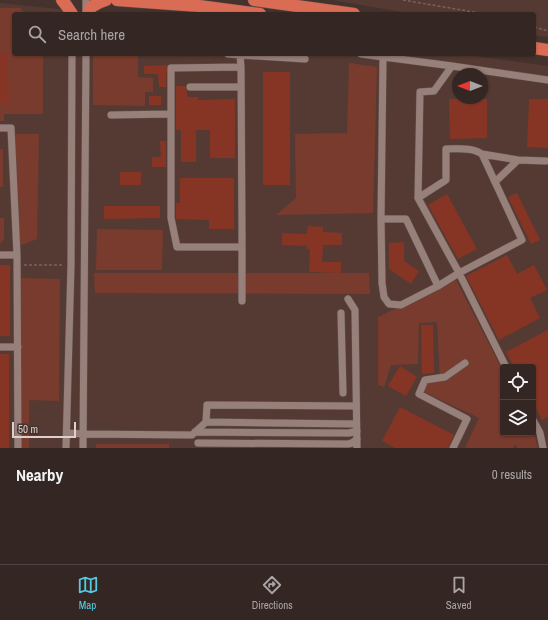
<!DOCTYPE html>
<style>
:root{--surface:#342622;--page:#3c2e2a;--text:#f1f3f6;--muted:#a9a5a5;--line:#4e4340;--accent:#56c9e1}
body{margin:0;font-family:"Archivo Narrow",sans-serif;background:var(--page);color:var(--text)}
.controls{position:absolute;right:12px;bottom:12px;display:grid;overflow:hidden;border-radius:4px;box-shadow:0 1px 3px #0004}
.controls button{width:36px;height:36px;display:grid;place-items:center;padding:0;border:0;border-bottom:1px solid var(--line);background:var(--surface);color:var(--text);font:20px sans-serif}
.compass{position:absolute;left:452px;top:68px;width:36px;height:36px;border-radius:50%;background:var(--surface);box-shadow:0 1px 3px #0004;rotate:270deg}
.scale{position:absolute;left:12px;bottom:10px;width:64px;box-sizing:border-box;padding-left:4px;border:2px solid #dccfcc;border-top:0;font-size:11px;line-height:14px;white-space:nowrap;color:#dccfcc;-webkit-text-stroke:3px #46322d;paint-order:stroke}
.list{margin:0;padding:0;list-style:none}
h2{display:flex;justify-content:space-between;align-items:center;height:52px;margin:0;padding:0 16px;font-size:17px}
h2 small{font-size:13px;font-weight:400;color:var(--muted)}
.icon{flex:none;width:22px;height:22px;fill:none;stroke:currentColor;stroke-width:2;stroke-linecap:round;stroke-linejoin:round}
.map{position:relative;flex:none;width:548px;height:448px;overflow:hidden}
.search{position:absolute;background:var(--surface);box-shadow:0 1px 3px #0004;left:12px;right:12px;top:12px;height:44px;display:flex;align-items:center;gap:10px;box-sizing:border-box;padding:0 14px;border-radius:4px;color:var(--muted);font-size:15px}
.sheet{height:116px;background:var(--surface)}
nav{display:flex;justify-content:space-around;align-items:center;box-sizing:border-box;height:56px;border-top:1px solid var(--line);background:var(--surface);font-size:11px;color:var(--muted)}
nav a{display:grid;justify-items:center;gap:2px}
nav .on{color:var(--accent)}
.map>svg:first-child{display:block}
.built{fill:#553a33;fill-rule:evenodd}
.green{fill:#793b2d}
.building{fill:#863525}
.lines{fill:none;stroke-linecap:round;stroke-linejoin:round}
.minor-casing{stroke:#60504c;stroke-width:8}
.highway-casing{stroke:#60504c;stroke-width:13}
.path{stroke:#75635f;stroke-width:1.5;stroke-dasharray:3 2;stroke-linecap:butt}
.minor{stroke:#977f7a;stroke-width:7}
.highway{stroke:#da6b54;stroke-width:12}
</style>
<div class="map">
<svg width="548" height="448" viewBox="0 0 548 448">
<rect width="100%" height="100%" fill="#46322d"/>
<path class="built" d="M332,0H548V37L534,35V14H414Z
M0,3L104,14H14V54H461L548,66V448H0ZM458,74H482V98H458ZM503,367H533V433H503Z"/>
<path class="green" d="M0,8H20L25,14H14V54H43V114H4V121H0Z
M93,54H138V77L153,78V92H145V106L93,105Z
M349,63L377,67L373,213L276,215L296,198L295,134L347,133Z
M14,134H39L37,239L19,246Z
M0,149H3V187H0Z
M0,218H4V239L0,244Z
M97,229L163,230L162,270H96Z
M94,273H369L370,294L95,293Z
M20,278L60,279L59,401L29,400V448H20Z
M456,280L503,371V433H533V430L538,448H517L516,444L513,448H465L479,418L422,391L426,383L440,380L437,322L419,323L418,364L391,365L384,387L378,385V317Z
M96,444H169V448H96Z"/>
<path class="building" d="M0,53H7L9,103H0Z
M167,65L166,87H159L158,74H144V66Z
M263,72H290V185H263Z
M176,86H185L186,89L187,91V97H198V100L235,99V158H210V130H196V162H181V130H176Z
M149,96H161V105H149Z
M449,99H487V138L450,139Z
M529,99H548V148L527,147Z
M160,141H166V167H152V157H161Z
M120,172H141V185H120Z
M180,178H234V229H209V220L176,219V203H180Z
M517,193L540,240L531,244L508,197Z
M447,194L477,249L458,259L428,205Z
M104,206H160V218L104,219Z
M308,226L323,227V232L342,233V245H323L322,262H341V273L309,272L310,249H307V246L282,245V233L307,234Z
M404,242V261L419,271L411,284L389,269V243Z
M507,255L517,274L534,265L547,290L530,298L540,318L499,340L466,276Z
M0,265H10V336H0Z
M421,325H433L434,373L422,374Z
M548,330V417L542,420L533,403V367H514L506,352Z
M0,354H9V448H0Z
M400,366L417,377L406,396L388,386Z
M400,407L454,435L448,448H395L382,441Z"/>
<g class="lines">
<g class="minor-casing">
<path id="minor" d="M86,12V0
M228,54L240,55L241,67L242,232V247H177L171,218V68L241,67
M361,54L452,66L434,91L420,92L418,198L458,271L506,367
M240,55L305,59
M383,57L381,219L382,283L384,297L389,304L401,305L438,286
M452,66L548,80
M190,87H241
M111,115L171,114
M0,128H11L17,255H0
M482,154L518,160L495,182
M518,160L546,161
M381,219H406L438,286L459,273L522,240L482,154C472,147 458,149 446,149V180L418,198
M17,255L18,448
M348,299L355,310L357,448
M242,301V247
M341,313L343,393
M0,347H18
M533,420L540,433L543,448
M206,422L207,405L356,406
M195,432L349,433L357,431
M67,433L83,434L192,435L206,422L356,424
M198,443L348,444L352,443L357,439
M66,448L71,265L72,54
M83,448L86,54
M453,448L467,419L419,394L425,380L445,377L465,363"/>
</g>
<g class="highway-casing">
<path id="highway" d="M62,0L66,5L72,14
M117,0L199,6L260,14
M254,0L354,14
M88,14L91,7L98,3L106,0
M534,48L548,50"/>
</g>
<path class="path" d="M403,0L485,14
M534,27L548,31
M24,265H63"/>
<use href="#minor" class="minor"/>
<use href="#highway" class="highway"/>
</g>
</svg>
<div class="controls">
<button><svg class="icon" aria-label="locate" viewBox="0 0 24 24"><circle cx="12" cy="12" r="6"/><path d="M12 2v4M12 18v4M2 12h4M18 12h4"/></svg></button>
<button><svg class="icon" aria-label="layers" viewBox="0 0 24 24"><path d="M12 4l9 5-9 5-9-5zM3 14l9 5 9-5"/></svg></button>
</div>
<svg class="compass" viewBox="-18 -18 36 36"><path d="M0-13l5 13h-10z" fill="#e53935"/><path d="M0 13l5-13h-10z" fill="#a9a5a5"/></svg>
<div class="scale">50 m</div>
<div class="search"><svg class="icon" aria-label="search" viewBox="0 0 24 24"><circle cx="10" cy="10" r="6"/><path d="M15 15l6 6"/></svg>Search here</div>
</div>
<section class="sheet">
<h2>Nearby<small>0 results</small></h2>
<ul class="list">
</ul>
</section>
<nav>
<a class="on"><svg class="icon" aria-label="map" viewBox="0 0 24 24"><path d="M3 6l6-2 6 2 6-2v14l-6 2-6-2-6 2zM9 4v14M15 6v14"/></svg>Map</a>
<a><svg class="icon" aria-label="directions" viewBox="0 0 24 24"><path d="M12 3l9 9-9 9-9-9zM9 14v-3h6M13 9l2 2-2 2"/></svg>Directions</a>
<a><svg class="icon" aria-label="saved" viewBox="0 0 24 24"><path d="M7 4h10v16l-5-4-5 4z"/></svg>Saved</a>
</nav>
